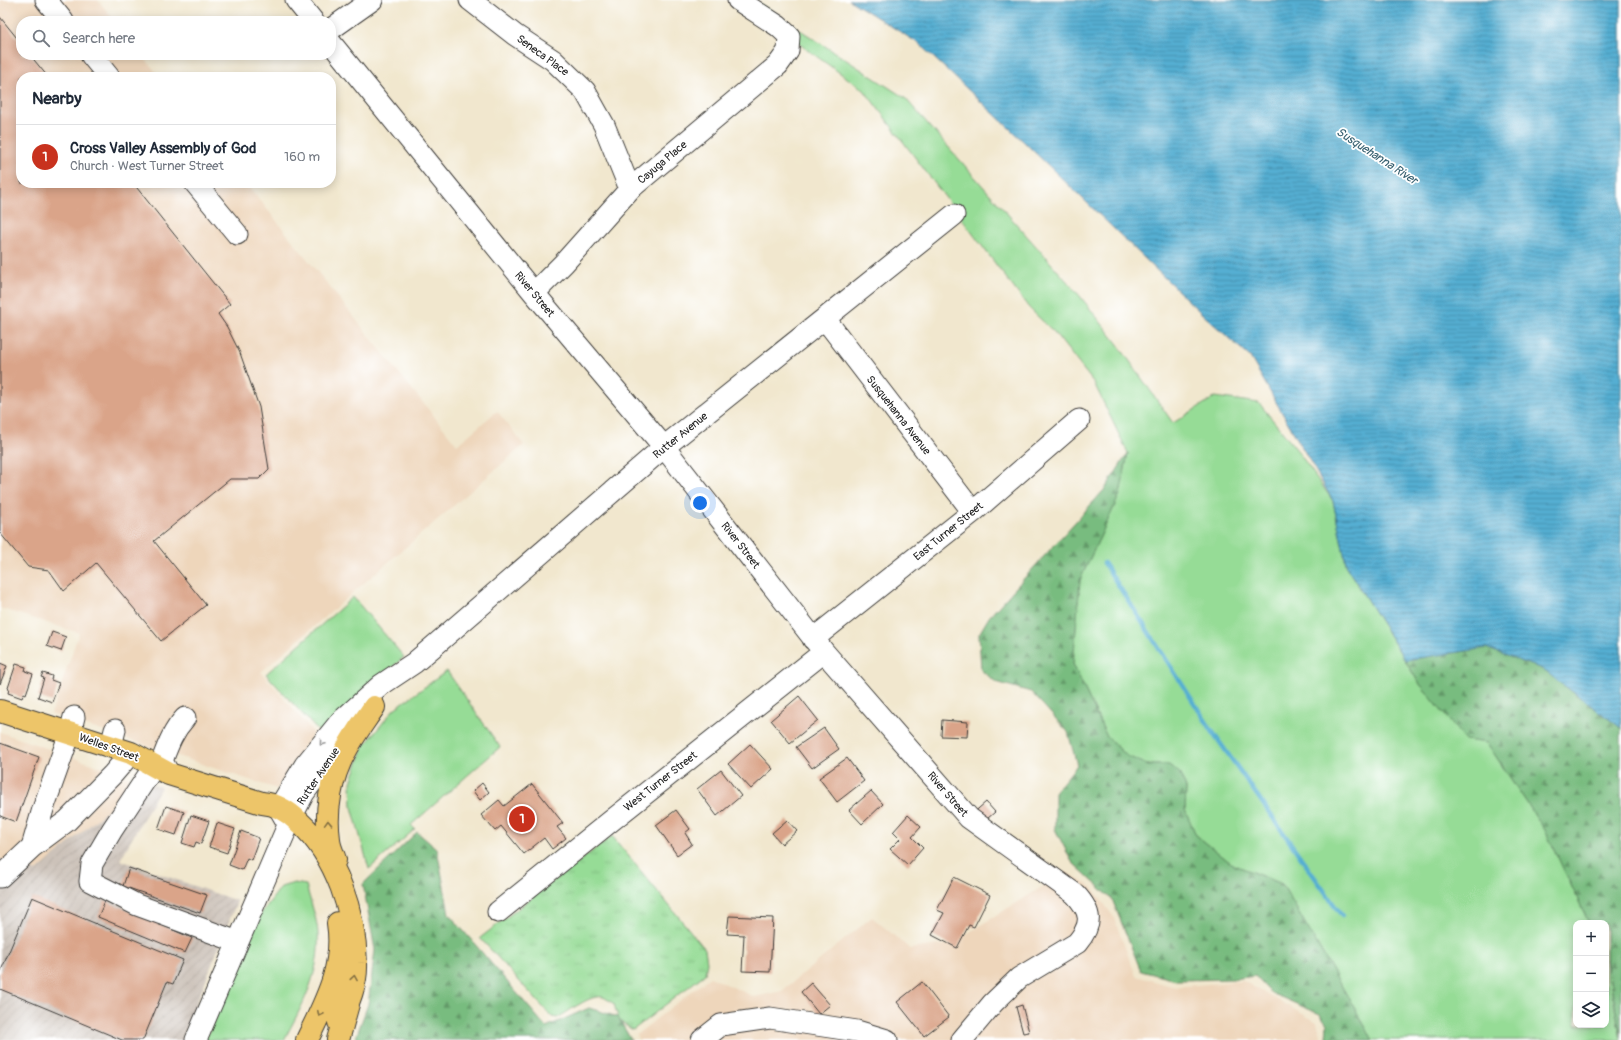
<!DOCTYPE html>
<meta charset="utf-8">
<style>
:root{--surface:#fff;--page:#f6f6f7;--text:#1f2937;--muted:#747a83;--line:#e0e1e3;--accent:#c8321e}
body{margin:0;font-family:Pangolin,sans-serif;background:var(--page);color:var(--text)}
.controls{position:absolute;right:12px;bottom:12px;display:grid;overflow:hidden;border-radius:8px;box-shadow:0 2px 10px #0003}
.controls button{width:36px;height:36px;display:grid;place-items:center;padding:0;border:0;border-bottom:1px solid var(--line);background:var(--surface);color:var(--text);font:20px sans-serif}
.you{position:absolute;left:700px;top:503px;width:14px;height:14px;margin:-10px;border:3px solid #fff;border-radius:50%;background:#1a73e8;box-shadow:0 0 0 6px #1a73e833}
.badge{display:grid;place-items:center;width:26px;height:26px;border-radius:50%;background:var(--accent);color:#fff;font-size:13px;font-weight:700}
.pin{position:absolute;translate:-50% -50%;border:2px solid #fff;box-shadow:0 1px 4px #0006}
.list{margin:0;padding:0;list-style:none}
h2{display:flex;justify-content:space-between;align-items:center;height:52px;margin:0;padding:0 16px;font-size:17px}
h2 small{font-size:13px;font-weight:400;color:var(--muted)}
.list li{display:grid;grid-template-columns:26px 1fr auto;gap:12px;align-items:center;box-sizing:border-box;height:64px;padding:0 16px;border-top:1px solid var(--line)}
.list b{display:block;font-size:15px;white-space:nowrap}
.list p{margin:0;font-size:13px;white-space:nowrap;color:var(--muted)}
.list em{font-size:13px;font-style:normal;color:var(--muted)}
.icon{flex:none;width:22px;height:22px;fill:none;stroke:currentColor;stroke-width:2;stroke-linecap:round;stroke-linejoin:round}
.map{position:relative;flex:none;width:1621px;height:1040px;overflow:hidden}
.search{position:absolute;background:var(--surface);box-shadow:0 2px 10px #0003;left:16px;top:16px;width:320px;height:44px;display:flex;align-items:center;gap:10px;box-sizing:border-box;padding:0 14px;border-radius:16px;color:var(--muted);font-size:15px}
.panel{position:absolute;background:var(--surface);box-shadow:0 2px 10px #0003;left:16px;top:72px;width:320px;height:116px;border-radius:16px}
.map>svg:first-child{display:block}
.built{fill:#eed6bb}
.industrial{fill:url(#industrial-furrows)}
.green{fill:#96dc96;stroke:#597c59}
.forest{fill:url(#forest-firs);stroke:#4a6c4e}
.park{fill:url(#park-tufts);stroke:#597c59}
.water{fill:url(#water-rules);stroke:#386577}
.lines{fill:none;stroke-linecap:round;stroke-linejoin:round}
.stream{stroke:#54aed2;stroke-width:4.5}
.building{fill:#daa489}
.minor-casing{stroke:#3c3a37;stroke-width:23}
.major-casing{stroke:#3c3a37;stroke-width:24}
.highway-casing{stroke:#3c3a37;stroke-width:24}
.minor{stroke:#fff;stroke-width:21}
.major{stroke:#edc569;stroke-width:22}
.highway{stroke:#edc569;stroke-width:22}
.oneway{stroke:#999}
.oneway2{stroke:#847042}
.labels{text-anchor:middle;stroke-width:3.5;stroke-linejoin:round;paint-order:stroke}
.street-label{font-size:11px;fill:#1c1c1c;stroke:#fff}
.water-label{font-size:12px;font-style:italic;fill:#355e6e;stroke:#fff}
</style>
<div class="map">
<svg width="1621" height="1040" viewBox="0 0 1621 1040">
<defs>
<pattern id="industrial-furrows" width="10" height="10" patternUnits="userSpaceOnUse"><rect width="10" height="10" fill="#ccc2b9"/><path d="M-1 1l2-2M0 10L10 0M9 11l2-2" fill="none" stroke="#afa69e"/></pattern>
<pattern id="forest-firs" width="22" height="20" patternUnits="userSpaceOnUse"><rect width="22" height="20" fill="#78bc7f"/><path d="M5 1l3.5 6h-7zM16 11l3.5 6h-7z" fill="#629867"/></pattern>
<pattern id="park-tufts" width="24" height="20" patternUnits="userSpaceOnUse"><rect width="24" height="20" fill="#96dc96"/><path d="M3 7l-1-3M5 7V3M7 7l1-3M15 17l-1-3M17 17v-4M19 17l1-3" fill="none" stroke="#81bc81"/></pattern>
<pattern id="water-rules" width="6" height="5" patternUnits="userSpaceOnUse"><rect width="6" height="5" fill="#54aed2"/><path d="M0 2.5h6" fill="none" stroke="#458daa"/></pattern>
</defs>
<rect width="100%" height="100%" fill="#fff"/>
<filter id="ink" filterUnits="userSpaceOnUse"><feTurbulence type="fractalNoise" baseFrequency=".025" numOctaves="2"/><feDisplacementMap in="SourceGraphic" scale="8" xChannelSelector="R" yChannelSelector="G"/><feConvolveMatrix kernelMatrix="1 2 1 2 8 2 1 2 1" color-interpolation-filters="sRGB"/></filter>
<filter id="wash" filterUnits="userSpaceOnUse"><feTurbulence type="fractalNoise" baseFrequency=".012" numOctaves="4" result="noise"/><feDisplacementMap in="SourceGraphic" scale="16" xChannelSelector="R" yChannelSelector="G"/><feGaussianBlur stdDeviation="0.9" result="paint"/><feColorMatrix in="noise" values="0 0 0 0 0 0 0 0 0 0 0 0 0 0 0 0 0 1.4 0 .05"/><feComposite in="paint" operator="in"/></filter>
<g filter="url(#wash)">
<rect width="100%" height="100%" fill="#f1e7ce"/>
<path class="built" d="M0,0H98L115,21H21V55H142L160,77H21V183H246L457,445L497,411L524,445L261,672L314,733L277,789L51,714L79,633L0,608Z
M0,732L141,781L37,871L0,859Z
M1066,872L1092,887L1113,916L1136,976L1175,987L1243,981L1317,1022L1321,1036L1315,1040H639L636,1035L710,977L755,997L782,991L872,917L910,949L952,943Z"/>
<path class="industrial" d="M141,781L161,787L120,860L237,901L182,1040H0V859L37,871Z"/>
<path class="green" d="M754,0L905,98L1080,296L1117,343L1173,423L1215,397L1259,403L1297,450L1333,501L1347,568L1419,683L1465,739L1487,743L1545,830L1589,923H1576V1025H1606V959L1621,1040H1373L1282,884L1232,864L1196,835L1185,810L1186,788L1169,765H1147L1127,756L1107,737L1073,664L1080,580L1120,494L1128,453L1094,383L1054,332L1029,308L864,90L768,22Z
M353,597L404,657L319,732L266,674Z
M447,671L500,747L411,825L415,829L369,869L352,807L351,782L364,746L394,709Z
M294,883L306,885C310,901 317,918 318,933C321,973 302,1006 284,1040H205L260,915L281,887Z"/>
<path class="forest" d="M1128,453L1120,494L1080,580L1073,664L1107,737L1127,756L1147,765H1169L1181,774L1186,788L1185,810L1196,835L1232,864L1282,884L1373,1040H1325L1326,1039L1327,1024L1320,1014L1271,993L1255,976L1233,979L1176,980L1141,971L1112,899L1072,862L1055,829V792L1077,765L1068,732L1031,692L996,682L981,670L979,634L989,617L1105,489Z
M1486,648L1542,669L1621,728V1037L1606,959V923H1589L1545,830L1487,743L1465,740L1419,683L1405,660Z
M417,832L437,849L449,914L546,1027L589,1008L618,1017L631,1040H355L368,1004L375,950L363,884Z"/>
<path class="park" d="M612,836L705,949L707,962L705,974L633,1030C618,1021 619,1021 614,1004C611,1002 606,998 603,997C590,994 569,1012 557,1018L552,1017L480,938Z"/>
<path class="water" d="M849,0H1621V728L1542,669L1486,648L1405,660L1347,568L1333,501L1250,357L1199,311L1023,141L918,43Z"/>
<g class="lines">
<path class="stream" d="M1104,563L1216,737L1342,916"/>
</g>
<g id="blocks">
<path class="building" d="M0,17L21,43V55H30L48,77H21V183H133L230,304L218,314L227,327L240,353L259,407L269,469L259,479H230L154,541L206,605L161,641L96,563L64,591L49,570L28,567L0,533Z
M52,632L66,637L61,651L47,646Z
M0,663L7,666L0,684Z
M16,664L26,667L25,671L33,674L26,694L24,693L22,698L8,693L9,689L8,688Z
M43,673L52,676L51,680L59,683L52,702L38,697L44,678L41,677Z
M799,696L818,720L790,743L771,720Z
M942,720L968,722L967,737L941,736Z
M824,728L839,749L812,768L796,747Z
M0,743L39,757L16,822L0,816Z
M750,744L773,769L751,789L728,764Z
M847,758L864,781L837,802L819,778Z
M721,770L741,796L717,816L697,789Z
M482,783L489,792L480,800L473,791Z
M532,784L563,823L557,827L566,838L552,849L544,838L524,854L501,826L495,831L481,815L499,800L504,806Z
M871,791L883,804L862,824L849,810Z
M986,802L995,812L980,825L971,815Z
M166,806L184,812L176,835L158,829Z
M676,810L690,829L685,833L692,844L677,855L656,825Z
M191,815L209,821L201,844L196,842L194,847L182,843Z
M908,815L921,827L912,837L923,848L908,865L890,849L900,839L893,832Z
M787,820L797,831L782,844L772,833Z
M217,823L235,829L227,853L209,847Z
M241,831L259,838L251,860L247,858L242,870L229,865Z
M129,868L207,895L200,913L123,886Z
M954,877L990,895L974,927L969,925L957,948L932,935L944,913L937,910Z
M32,897L183,960L173,984L167,982L143,1040H122L0,989V973Z
M105,901L192,938L185,953L98,917Z
M729,916L773,918L770,972L742,971L744,935L727,934Z
M922,982L949,1017L924,1036L897,1002Z
M811,983L830,1005L819,1014L801,992Z
M1022,1005L1029,1032L1023,1033L1016,1007Z"/>
</g>
</g>
<g filter="url(#ink)">
<use href="#blocks" fill-opacity="0" stroke="#3c3a37" stroke-width="1"/>
<g class="lines">
<g class="minor-casing">
<path id="minor" d="M46,0L63,21
M296,0L313,21
M470,0L515,35L553,60L585,91L604,125L630,189
M331,29L372,0
M331,43L534,293L664,447L824,652L969,818L1075,894C1092,912 1093,924 1077,943L1019,978L993,1003L962,1040
M91,55L109,77
M195,183L237,234
M534,293L564,263L630,189L778,65L788,51L789,36L778,26L738,0
M825,319L973,512
M813,639L973,512L1079,420
M111,746L115,730
M155,765L112,830L92,864L90,881L137,905L238,942
M169,774L162,761C168,745 173,731 185,718
M287,822L279,808L305,765L340,722L381,685L414,663L434,646L664,447L954,215
M32,847L43,809L70,733L74,717
M0,877L32,847L67,821L113,774L131,753
M498,912L611,821L824,652
M196,1040L292,816L304,793L342,741
M702,1040L721,1025L770,1018L857,1031L887,1040"/>
</g>
<g class="major-casing">
<path id="major" d="M0,711L131,753L169,774L262,803C277,804 289,812 299,822C337,856 355,914 356,963C357,984 348,1004 339,1022
M335,860C333,853 329,846 329,839C325,811 331,777 345,752C353,736 364,722 374,707
M307,1040C325,1002 345,967 338,923"/>
</g>
<g class="highway-casing">
<path id="highway" d="M338,1040L348,1004"/>
</g>
<use href="#minor" class="minor"/>
<use href="#major" class="major"/>
<use href="#highway" class="highway"/>
</g>
<defs><path id="oneway-chevron" d="M-2-3.5L2.5 0L-2 3.5" fill="none" stroke-width="1.6" stroke-linecap="round" stroke-linejoin="round"/></defs>
<use class="oneway" href="#oneway-chevron" transform="translate(322 743) rotate(130)"/>
<g class="oneway2">
<use href="#oneway-chevron" transform="translate(328 823) rotate(-92)"/>
<use href="#oneway-chevron" transform="translate(354 978) rotate(-81)"/>
<use href="#oneway-chevron" transform="translate(320 1014) rotate(116)"/>
</g>
</g>
<g class="labels">
<g class="street-label">
<text transform="translate(543 55) rotate(36)" y="4">Seneca Place</text>
<text transform="translate(662 162) rotate(-40)" y="4">Cayuga Place</text>
<text transform="translate(535 294) rotate(50)" y="4">River Street</text>
<text transform="translate(899 415) rotate(52)" y="4">Susquehanna Avenue</text>
<text transform="translate(680 435) rotate(-39)" y="4">Rutter Avenue</text>
<text transform="translate(948 531) rotate(-39)" y="4">East Turner Street</text>
<text transform="translate(741 545) rotate(52)" y="4">River Street</text>
<text transform="translate(109 747) rotate(20)" y="4">Welles Street</text>
<text transform="translate(318 776) rotate(-56)" y="4">Rutter Avenue</text>
<text transform="translate(660 781) rotate(-38)" y="4">West Turner Street</text>
<text transform="translate(948 794) rotate(49)" y="4">River Street</text>
</g>
<g class="water-label">
<text transform="translate(1377 156) rotate(33)" y="4">Susquehanna River</text>
</g>
</g>
</svg>
<div class="controls">
<button>+</button>
<button>−</button>
<button><svg class="icon" aria-label="layers" viewBox="0 0 24 24"><path d="M12 4l9 5-9 5-9-5zM3 14l9 5 9-5"/></svg></button>
</div>
<div class="you"></div>
<div class="pin badge" style="left:522px;top:819px">1</div>
<div class="search"><svg class="icon" aria-label="search" viewBox="0 0 24 24"><circle cx="10" cy="10" r="6"/><path d="M15 15l6 6"/></svg>Search here</div>
<section class="panel">
<h2>Nearby<small></small></h2>
<ul class="list">
<li><span class="badge">1</span><div><b>Cross Valley Assembly of God</b><p>Church · West Turner Street</p></div><em>160 m</em></li>
</ul>
</section>
</div>
